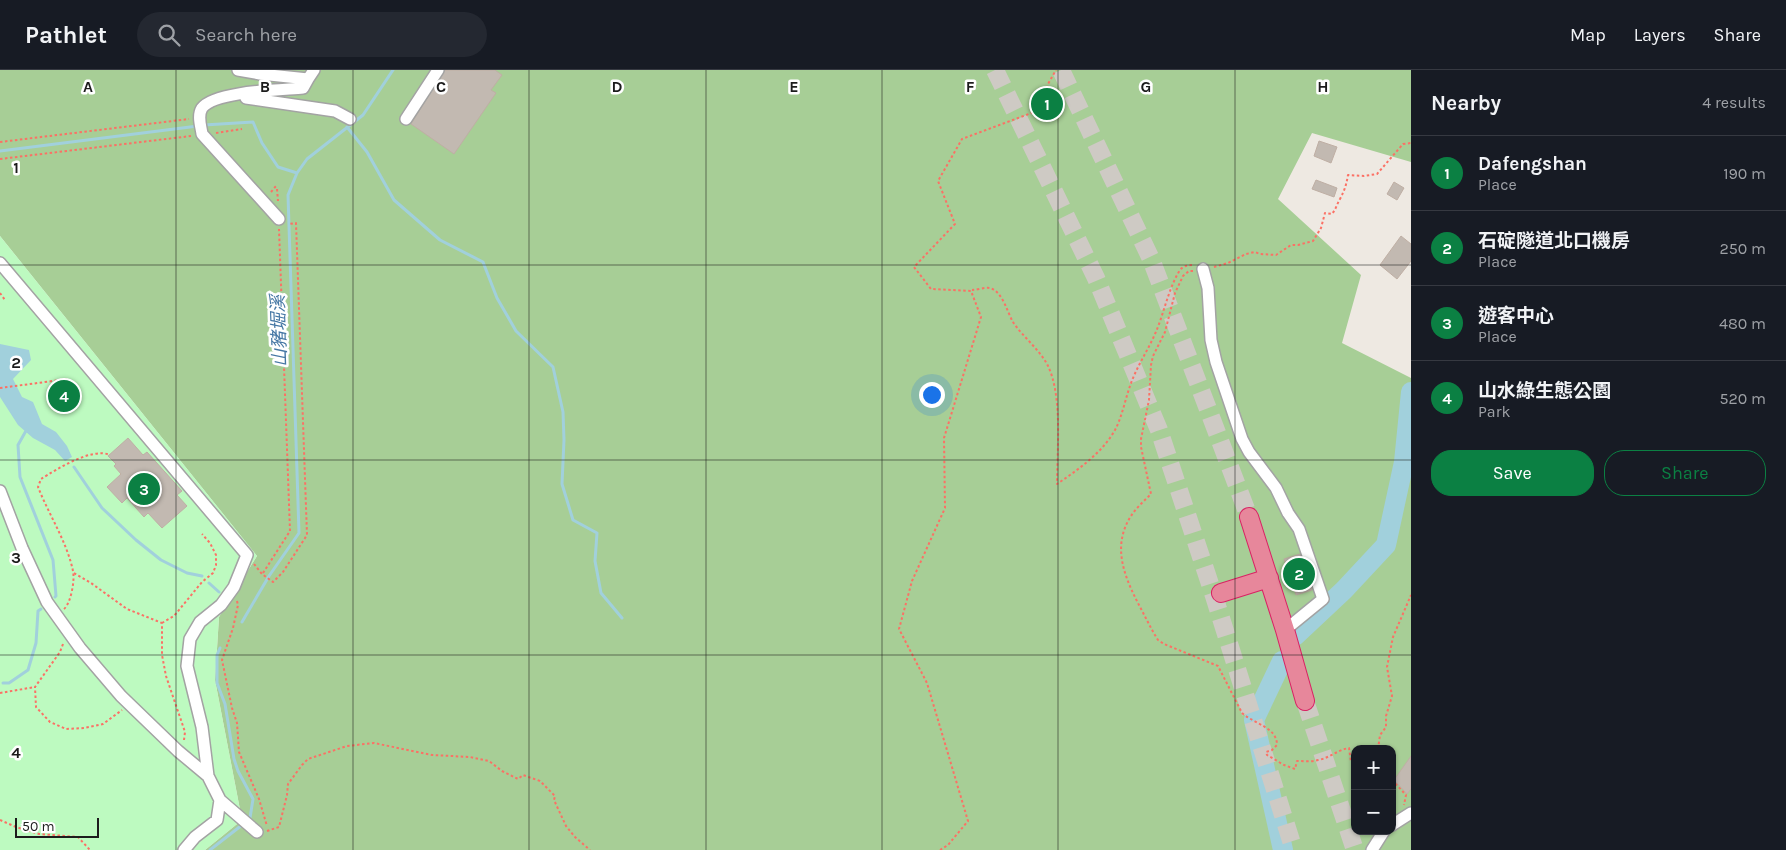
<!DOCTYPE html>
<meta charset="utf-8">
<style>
:root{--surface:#171b24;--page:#242831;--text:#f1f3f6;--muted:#9ea1a6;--line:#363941;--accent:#0b8043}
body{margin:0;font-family:Karla,"Noto Sans TC",sans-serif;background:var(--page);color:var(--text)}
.controls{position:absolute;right:15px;bottom:15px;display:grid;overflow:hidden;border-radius:10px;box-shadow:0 1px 4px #0004}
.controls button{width:45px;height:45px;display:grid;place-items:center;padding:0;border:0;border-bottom:1px solid var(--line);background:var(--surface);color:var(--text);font:25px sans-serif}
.scale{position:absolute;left:15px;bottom:12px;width:84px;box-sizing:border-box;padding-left:5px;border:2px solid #1c1c1c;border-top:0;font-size:14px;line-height:18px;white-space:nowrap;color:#1c1c1c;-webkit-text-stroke:4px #fff;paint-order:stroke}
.you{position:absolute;left:931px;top:324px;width:18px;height:18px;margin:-12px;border:4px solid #fff;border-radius:50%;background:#1a73e8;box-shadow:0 0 0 8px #1a73e833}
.badge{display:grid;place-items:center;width:32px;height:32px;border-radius:50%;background:var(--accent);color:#fff;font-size:16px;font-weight:700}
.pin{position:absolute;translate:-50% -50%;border:2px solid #fff;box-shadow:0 1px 5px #0006}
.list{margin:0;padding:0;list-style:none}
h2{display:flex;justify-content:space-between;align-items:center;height:65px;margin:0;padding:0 20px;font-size:21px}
h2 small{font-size:16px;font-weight:400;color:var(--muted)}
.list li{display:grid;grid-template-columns:32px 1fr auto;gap:15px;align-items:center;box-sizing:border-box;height:75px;padding:0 20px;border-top:1px solid var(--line)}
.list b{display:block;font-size:19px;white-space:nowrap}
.list p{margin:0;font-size:16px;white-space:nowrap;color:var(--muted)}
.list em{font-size:16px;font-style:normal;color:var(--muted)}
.actions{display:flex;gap:10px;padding:15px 20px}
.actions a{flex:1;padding:11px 0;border:1px solid var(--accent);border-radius:20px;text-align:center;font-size:18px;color:var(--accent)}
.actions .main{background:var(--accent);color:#fff}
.icon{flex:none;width:28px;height:28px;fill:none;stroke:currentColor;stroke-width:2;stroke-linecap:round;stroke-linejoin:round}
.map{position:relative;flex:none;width:1411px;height:780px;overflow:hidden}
header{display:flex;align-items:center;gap:30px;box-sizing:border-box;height:70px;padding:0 25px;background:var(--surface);border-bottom:1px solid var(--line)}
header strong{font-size:24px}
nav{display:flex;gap:28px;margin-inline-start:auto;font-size:18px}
.search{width:350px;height:45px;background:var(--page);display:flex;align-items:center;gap:12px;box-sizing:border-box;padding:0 18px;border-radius:28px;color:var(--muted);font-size:19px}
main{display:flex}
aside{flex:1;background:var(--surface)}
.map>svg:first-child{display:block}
.forest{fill:#a7ce96;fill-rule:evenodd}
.park{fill:#bdfac0}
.water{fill:#a1d0dc}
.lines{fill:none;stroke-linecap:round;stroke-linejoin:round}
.stream{stroke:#a1d0dc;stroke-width:3}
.river{stroke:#a1d0dc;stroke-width:20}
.building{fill:#c2b9b1;stroke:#bfafa4}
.highway-tunnel{stroke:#cecac4;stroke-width:18;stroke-dasharray:18 9;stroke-linecap:butt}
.minor-casing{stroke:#a3a3a3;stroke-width:14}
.highway-casing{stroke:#d92264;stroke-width:20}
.path{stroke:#fb7165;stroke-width:2;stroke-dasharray:2.5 2.5;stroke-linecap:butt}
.minor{stroke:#fff;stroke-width:11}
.highway{stroke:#e7879b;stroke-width:18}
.grid{fill:none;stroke:#1c1c1c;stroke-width:1;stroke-opacity:0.55}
.labels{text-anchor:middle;stroke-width:5;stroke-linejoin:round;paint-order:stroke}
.water-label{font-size:18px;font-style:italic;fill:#4577a4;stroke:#fff}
.grid-label{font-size:16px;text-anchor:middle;font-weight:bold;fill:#1c1c1c;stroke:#fff;stroke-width:5;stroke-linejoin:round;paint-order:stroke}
</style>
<header>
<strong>Pathlet</strong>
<div class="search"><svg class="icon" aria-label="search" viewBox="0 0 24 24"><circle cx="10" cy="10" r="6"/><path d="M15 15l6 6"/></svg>Search here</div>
<nav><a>Map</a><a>Layers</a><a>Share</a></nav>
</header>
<main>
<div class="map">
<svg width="1411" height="780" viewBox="0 0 1411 780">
<rect width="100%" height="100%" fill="#eee9e2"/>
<path class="forest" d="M0,0H1411V92L1312,63L1278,129L1361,205L1342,273L1411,308V780H205L242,750L215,610L219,547L257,486L0,166ZM1355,679H1392V761H1355Z"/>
<path class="park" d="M0,166L257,486L219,547L215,610L242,750L205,780H0Z"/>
<path class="water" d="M0,274L29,280L31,290L13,309L22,327L33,332L42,354L56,362L67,376L72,387L65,391L55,380L33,368L18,355L0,327Z"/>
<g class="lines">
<path class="stream" d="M204,55L253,52L262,73L278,97L297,103
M347,57L367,82L394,130L440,170L483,192L497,228L516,261L553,297L563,342L564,370L562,414L573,450L597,463L595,491L601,523L622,548
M0,81L198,56
M27,359L18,375L20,407L53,490L56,526L55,527
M74,397L102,438L136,470L161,490L187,503L202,506
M209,513L219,522
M242,552L269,506L299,463L288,125L297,103L307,89L363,45L393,0
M220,578L217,585V613L225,634L234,689L238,701L253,729L250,748
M3,613H9L28,600L36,573L38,541L41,539
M210,780L242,755"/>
<path class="river" d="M1295,566L1344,520L1386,475L1404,392L1411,322
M1282,591L1254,650L1283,780"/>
</g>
<path class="building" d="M445,0H495L502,5L491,20L496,23L454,84L411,54Z
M1319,71L1337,77L1331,93L1314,86Z
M1316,110L1337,118L1334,127L1312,119Z
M1394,112L1404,118L1397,130L1387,124Z
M1401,166L1411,174V191L1397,209L1380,195Z
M128,368L143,385L147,382L182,421L177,425L187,436L162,458L148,443L144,447L127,428L122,433L107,417L121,404L114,396L116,394L108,386Z
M1300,484L1312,520L1296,525L1284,489Z
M1411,686V719L1407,724L1394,710Z"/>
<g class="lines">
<path class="highway-tunnel" d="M995,0L1096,208L1159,360L1214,526L1294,780
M1061,0L1151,189L1249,447
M1305,631L1355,780"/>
<g class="minor-casing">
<path id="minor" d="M238,0L260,4L308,9L314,0
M246,28L335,41L350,49
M406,49L438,0
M279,149L202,64C201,56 197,46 202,38C215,21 281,20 303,18L308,9
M0,193L247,485L234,517L221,535L200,552L190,569L187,596L202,657L208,706
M1203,199L1208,218L1211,270L1216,292L1242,369L1249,382L1276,418L1288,443L1299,459L1323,529L1285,560
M0,421L22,478L47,532L80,578L121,626L178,681L208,706L220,730L257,762
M1392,755L1411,743
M184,780L195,767L217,750L220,730
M1372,780L1384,761"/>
</g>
<g class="highway-casing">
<path id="highway" d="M1249,447L1285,560L1305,631
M1221,523L1269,508"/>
</g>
<path class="path" d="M216,63L242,59
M0,72L189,49
M0,89L191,66
M277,119L278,131
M271,122L276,116
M1214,197L1228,193L1246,184L1255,182L1260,184L1276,185L1291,175H1298L1313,171L1321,158L1325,143L1332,144C1336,139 1337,134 1340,129C1345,119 1346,116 1348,105L1364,106L1377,104L1403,74L1411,73
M1193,201H1189L1183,206L1175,223L1165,262L1153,286L1151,295L1149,330L1141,369V377L1151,424C1144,431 1136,438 1131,446C1111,477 1125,508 1140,537C1146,548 1151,559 1158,570L1164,574L1218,596L1242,643C1254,654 1277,657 1277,675L1272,680L1266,682L1267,685L1284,695L1295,699L1297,691C1304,691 1311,692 1318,690C1330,688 1337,680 1349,678L1351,692L1355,695
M972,220C977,220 985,217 990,218C1003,222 1007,242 1013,252C1023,267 1038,278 1047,294C1063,324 1057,380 1057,414C1079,399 1102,383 1115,360C1122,347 1125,330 1130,316C1136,298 1147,282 1155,264C1164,244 1168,219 1180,200C1183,196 1188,195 1194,195
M0,223L5,230
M0,318L68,309
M254,494L262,504L273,512L283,502L307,465L296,153L289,154
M74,503L91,513L127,539L162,553V585L166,606L185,662L184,670
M263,503L290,461L279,159
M237,531L238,535L233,558L222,590L232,638L237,653L239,682L259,729L267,756
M64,539C71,533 75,510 73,501C67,472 49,445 38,417L41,409C57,399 92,377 110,385
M162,553L174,546L202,512L213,503L216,495V485L210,473L202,464
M63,574L60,582L35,617L36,637L50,652L66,659L84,658L103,654L122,640
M0,623L35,617
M1378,679L1380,665L1386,657V646L1392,626L1387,597L1393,567L1411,525
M1392,710L1406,725L1404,735
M0,750L16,757L39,764L78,767L90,780
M267,761L279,757L287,725L288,714L302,695L308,689L347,676L374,673L432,685L470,687L489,691L502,701L518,709L523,705L540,711L555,726L554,730L566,756L575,767L590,780
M940,780L948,775L968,751L927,613L899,559L912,511L945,438L944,368L981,247L971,221L931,219L914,197L955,154L938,111L962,69L1045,38L1048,14L1056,0"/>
<use href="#minor" class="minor"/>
<use href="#highway" class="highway"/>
</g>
<path class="grid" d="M176,0V780M353,0V780M529,0V780M706,0V780M882,0V780M1058,0V780M1235,0V780M0,195H1411M0,390H1411M0,585H1411"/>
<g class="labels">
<g class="water-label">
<text transform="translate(279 261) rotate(-92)" y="6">山豬堀溪</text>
</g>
</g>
<g class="grid-label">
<text x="88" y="22">A</text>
<text x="265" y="22">B</text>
<text x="441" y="22">C</text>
<text x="617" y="22">D</text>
<text x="794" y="22">E</text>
<text x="970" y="22">F</text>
<text x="1146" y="22">G</text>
<text x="1323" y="22">H</text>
<text x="16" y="103">1</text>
<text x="16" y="298">2</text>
<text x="16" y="493">3</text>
<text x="16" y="688">4</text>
</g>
</svg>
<div class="controls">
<button>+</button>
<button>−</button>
</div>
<div class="scale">50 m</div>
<div class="you"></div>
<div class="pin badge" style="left:1047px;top:34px">1</div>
<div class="pin badge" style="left:1299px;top:504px">2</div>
<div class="pin badge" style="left:144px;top:419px">3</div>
<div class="pin badge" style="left:64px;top:326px">4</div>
</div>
<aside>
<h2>Nearby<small>4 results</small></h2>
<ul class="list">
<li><span class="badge">1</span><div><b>Dafengshan</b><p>Place</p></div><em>190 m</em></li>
<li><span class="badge">2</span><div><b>石碇隧道北口機房</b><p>Place</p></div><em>250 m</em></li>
<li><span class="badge">3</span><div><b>遊客中心</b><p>Place</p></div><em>480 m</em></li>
<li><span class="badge">4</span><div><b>山水綠生態公園</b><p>Park</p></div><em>520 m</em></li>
</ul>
<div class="actions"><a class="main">Save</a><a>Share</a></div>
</aside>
</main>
